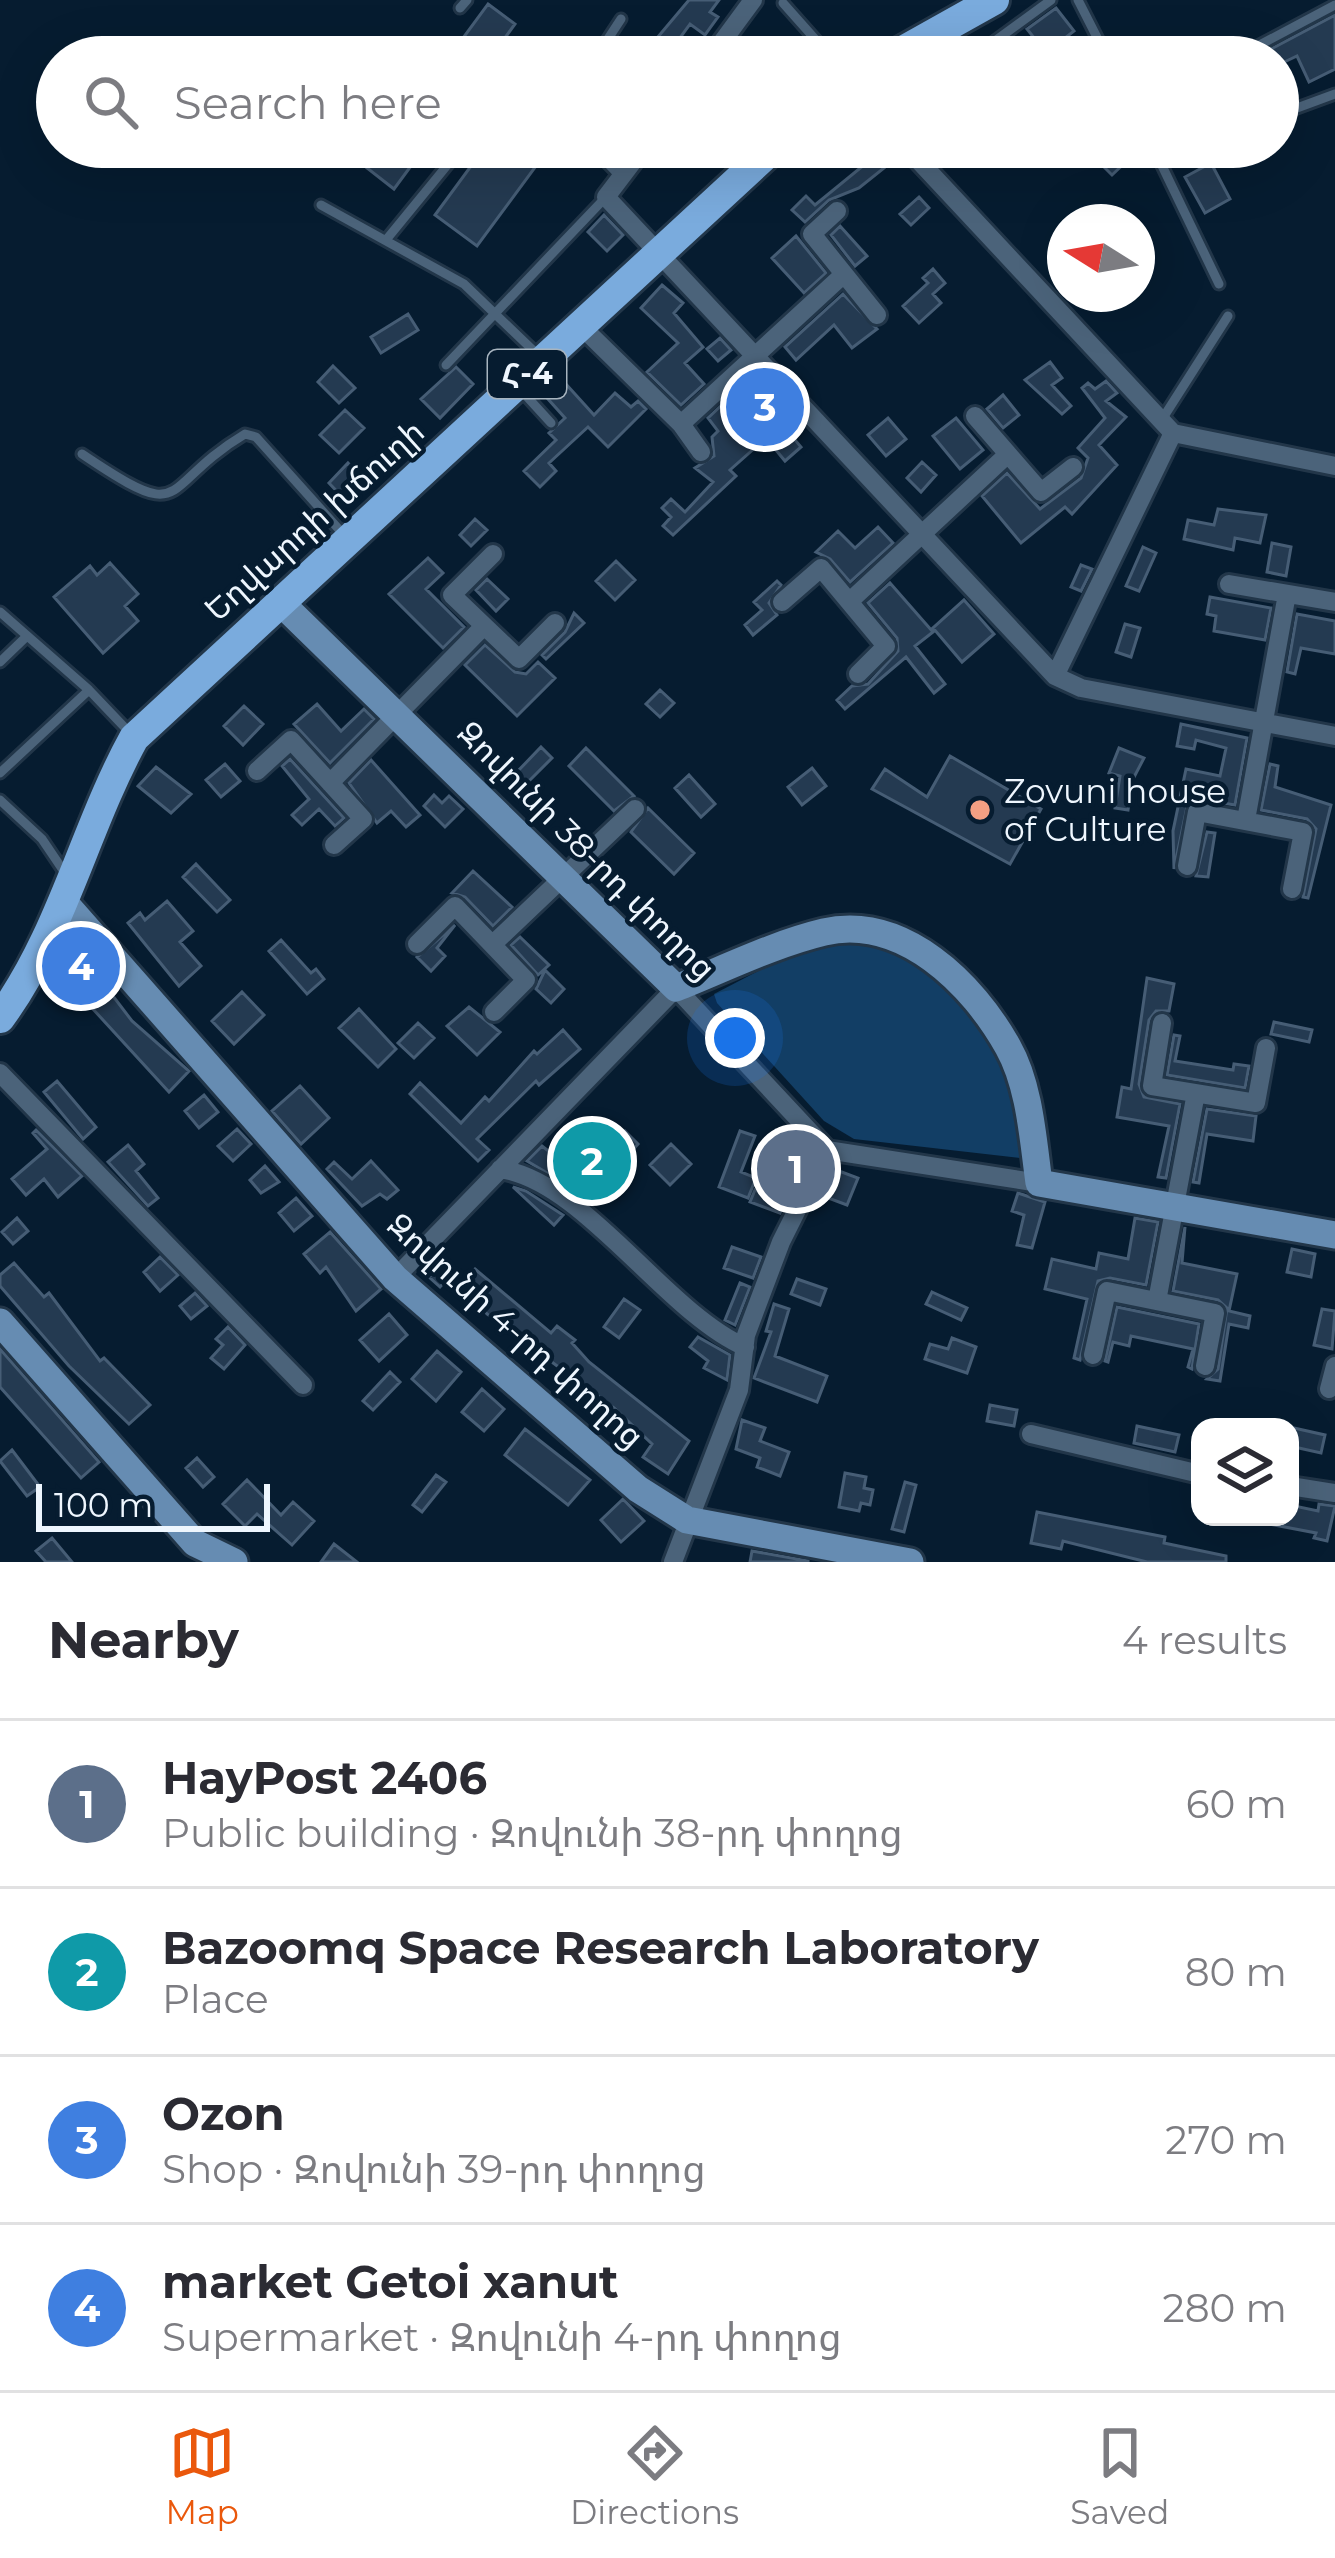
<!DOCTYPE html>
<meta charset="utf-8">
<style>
:root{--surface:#fff;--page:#f2f2f3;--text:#2b2b33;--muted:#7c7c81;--line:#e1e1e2;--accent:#ea580c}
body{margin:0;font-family:Montserrat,"Noto Sans Armenian",sans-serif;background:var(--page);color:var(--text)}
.controls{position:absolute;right:36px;bottom:36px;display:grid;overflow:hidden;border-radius:24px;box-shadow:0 12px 48px #0002}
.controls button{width:108px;height:108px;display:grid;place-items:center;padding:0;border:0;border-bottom:3px solid var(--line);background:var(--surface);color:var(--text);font:60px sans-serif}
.compass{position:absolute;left:1047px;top:204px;width:108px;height:108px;border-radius:50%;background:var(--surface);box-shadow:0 12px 48px #0002;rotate:281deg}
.scale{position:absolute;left:36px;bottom:30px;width:234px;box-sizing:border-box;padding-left:12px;border:6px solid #eef6fe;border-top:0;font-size:33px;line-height:42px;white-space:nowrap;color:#eef6fe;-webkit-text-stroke:9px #061c30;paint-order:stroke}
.you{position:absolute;left:735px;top:1038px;width:42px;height:42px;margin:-30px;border:9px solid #fff;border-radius:50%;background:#1a73e8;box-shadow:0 0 0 18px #1a73e833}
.badge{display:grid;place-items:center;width:78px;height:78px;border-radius:50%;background:var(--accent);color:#fff;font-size:39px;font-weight:700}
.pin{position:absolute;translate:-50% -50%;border:6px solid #fff;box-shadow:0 3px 12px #0006}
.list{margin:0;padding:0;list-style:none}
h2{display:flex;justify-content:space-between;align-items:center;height:156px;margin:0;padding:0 48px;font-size:51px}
h2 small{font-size:39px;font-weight:400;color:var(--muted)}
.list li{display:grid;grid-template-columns:78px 1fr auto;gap:36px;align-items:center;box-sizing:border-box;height:168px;padding:0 48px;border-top:3px solid var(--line)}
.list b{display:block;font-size:45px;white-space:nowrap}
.list p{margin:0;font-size:39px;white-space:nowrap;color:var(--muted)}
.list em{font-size:39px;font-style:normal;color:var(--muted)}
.icon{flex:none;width:66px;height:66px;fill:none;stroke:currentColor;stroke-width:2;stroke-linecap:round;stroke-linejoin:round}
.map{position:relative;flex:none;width:1335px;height:1562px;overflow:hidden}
.search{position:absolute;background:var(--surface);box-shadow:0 12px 48px #0002;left:36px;right:36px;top:36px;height:132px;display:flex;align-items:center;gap:30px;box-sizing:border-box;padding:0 42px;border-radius:66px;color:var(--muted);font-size:45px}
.sheet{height:828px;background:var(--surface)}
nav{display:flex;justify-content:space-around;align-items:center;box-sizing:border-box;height:168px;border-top:3px solid var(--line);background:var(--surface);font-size:33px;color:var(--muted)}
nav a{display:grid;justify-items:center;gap:6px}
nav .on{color:var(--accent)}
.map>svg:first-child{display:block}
.green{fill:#123e65}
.building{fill:#243a51;stroke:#465d75;stroke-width:3}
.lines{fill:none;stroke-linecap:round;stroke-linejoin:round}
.lane-casing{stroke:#223649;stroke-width:15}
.street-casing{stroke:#223649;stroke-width:24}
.secondary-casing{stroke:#223649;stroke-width:33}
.primary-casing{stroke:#223649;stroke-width:36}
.lane{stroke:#4b637a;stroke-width:9}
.street{stroke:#4b637a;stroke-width:18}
.secondary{stroke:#668cb2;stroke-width:27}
.primary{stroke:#7aabdd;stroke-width:30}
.poi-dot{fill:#f39f83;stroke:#061c30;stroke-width:4.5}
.labels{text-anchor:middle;stroke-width:9;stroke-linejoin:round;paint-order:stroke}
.shield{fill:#061c30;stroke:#a8b5c0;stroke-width:3}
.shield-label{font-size:30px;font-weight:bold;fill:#eef6fe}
.street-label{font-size:33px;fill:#eef6fe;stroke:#061c30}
.poi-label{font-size:33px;fill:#eef6fe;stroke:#061c30;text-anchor:start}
</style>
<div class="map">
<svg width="1335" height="1562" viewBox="0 0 1335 1562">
<rect width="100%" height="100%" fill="#061c30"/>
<path class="green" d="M853,940C960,961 1017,1054 1020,1158L854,1139L824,1121L717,1003L714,994L795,952Z"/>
<path class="building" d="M689,0H719L710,12L718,17L705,35L690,24L666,57H641Z
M488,4L515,24L491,57H449Z
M1056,8L1074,31L1046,53L1027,29Z
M1335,15V69L1309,82L1297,56L1278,65V57H1256Z
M382,147H425L394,189L367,168Z
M485,147H550L477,246L435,215Z
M1104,147H1122L1131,157L1112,175L1094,157Z
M875,156L884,168L859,188L829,200L805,222L792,210L806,196L815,205Z
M1211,163L1230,199L1205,213L1185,177Z
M919,197L929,208L911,225L900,214Z
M604,215L623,235L607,251L588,232Z
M840,226L867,256L855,266L831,235Z
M796,236L826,273L804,293L772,258Z
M933,269L945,283L933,294L941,303L919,323L903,306L928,283L923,278Z
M662,285L683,303L674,313L703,347L685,363L704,384L681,405L647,372L678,343L641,308Z
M843,294L877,329L852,348L834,325L796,360L785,347Z
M408,314L418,330L381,353L371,337Z
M720,338L731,350L718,361L707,349Z
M1050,362L1062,378L1052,385L1071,406L1062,414L1025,380Z
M333,366L355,388L339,403L318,382Z
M456,367L473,384L440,418L421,399Z
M1106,381L1117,393L1106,401L1126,417L1099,445L1117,465L1072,514L1065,507L1021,543L982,496L1007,473L1040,509L1081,478L1088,458L1078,448L1105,418L1082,388L1088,383L1095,389Z
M565,383L594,415L615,393L631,407L638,401L646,409L608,447L588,427L549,463L556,471L540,487L524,471L556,440L549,433L565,418L548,399Z
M770,392L789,412L779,421L801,447L785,461L766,438L730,470L736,476L673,535L663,526L671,517L662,508L671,499L685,512L713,482L695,468L714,456L712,437L718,431L708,418L724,403L739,420Z
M1003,395L1019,415L1003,428L987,409Z
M345,410L364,428L339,453L320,435Z
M888,418L906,439L886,456L868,435Z
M956,418L983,450L960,469L933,436Z
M922,462L936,475L921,492L907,478Z
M348,463L368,483L348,503L329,483Z
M1218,509L1266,515L1260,543L1235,538L1233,550L1184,539L1188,520L1214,525Z
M475,519L487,530L471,546L460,535Z
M878,527L893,543L850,582L830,559L816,552L838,531L855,548Z
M1272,543L1291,547L1286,576L1267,572Z
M1143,547L1156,553L1139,591L1126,586Z
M428,558L443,573L426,589L464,627L443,648L389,594Z
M616,561L635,580L615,600L596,581Z
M110,563L138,594L125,606L138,621L103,653L54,597L90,566L97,575Z
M1081,565L1092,569L1081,591L1071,587Z
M487,579L508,599L496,611L476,590Z
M777,581L781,585L769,603L777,615L753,635L745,625L762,610L754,602Z
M890,583L933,632L915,646L945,684L934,693L906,657L845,709L837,700L852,686L868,684L898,651L897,638L868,603Z
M1210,597L1271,608L1265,640L1214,631L1216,616L1207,614Z
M964,600L994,634L962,662L933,628Z
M574,613L584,623L546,659L542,655L565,632Z
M1297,614L1335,621V654L1301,648L1295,674L1287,672Z
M1125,624L1140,628L1131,657L1116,652Z
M485,645L515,672L526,674L538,662L555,678L517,716L465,665Z
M660,690L674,703L660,717L646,704Z
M317,704L341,731L364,709L374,719L330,763L294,724Z
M244,706L263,724L243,745L224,726Z
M1181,724L1247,738L1235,805L1199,799L1188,802L1174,869L1173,831L1186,769L1220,776L1226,748L1196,740L1194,749L1177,746Z
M541,747L552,758L527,783L516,773Z
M586,748L634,796L614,811L569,766Z
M1119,748L1144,758L1132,781L1128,810L1115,808L1120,776L1109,773Z
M950,756L1041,809L1010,864L872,789L885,769L927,797Z
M290,759L344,818L335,826L319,809L302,825L292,815L309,799L282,766Z
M371,760L420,815L406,827L391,811L377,823L349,783Z
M225,764L240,781L221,797L206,780Z
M1270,764L1278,766L1275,787L1331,805L1308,898L1303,897L1316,829L1307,819L1261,810Z
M156,767L191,794L171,813L138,786Z
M812,768L826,786L802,805L788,787Z
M689,775L715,804L701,817L675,788Z
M434,795L442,803L449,796L463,809L445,827L424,806Z
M648,808L694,853L674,874L631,832Z
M1207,832L1215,833L1208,877L1196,876Z
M196,864L230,900L217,912L183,877Z
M473,871L512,907L493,926L465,897L452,893Z
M167,901L193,931L180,942L201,966L179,986L128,923L140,913L145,920Z
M455,925L437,948L445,956L431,971L417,957Z
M520,937L549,965L538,975L511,945Z
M281,940L311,973L316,969L324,979L307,994L269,951Z
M81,954L132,1021L189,1071L169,1092L59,972Z
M545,970L564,989L551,1003L536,989Z
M1147,978L1174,984L1169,1011H1156L1149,1020L1139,1084L1144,1097L1180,1104L1166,1178L1158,1177L1169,1126L1117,1117L1122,1087L1131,1089Z
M242,992L264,1015L234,1044L212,1021Z
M469,1007L500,1032L477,1055L447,1026Z
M359,1009L396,1049L378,1067L339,1028Z
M1274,1022L1312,1030L1309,1042L1271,1034Z
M418,1023L434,1038L414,1058L398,1043Z
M563,1030L580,1049L539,1085L536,1081L477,1139L489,1150L478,1161L410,1094L420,1083L461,1123L485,1097L489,1101L534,1051L537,1054Z
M1174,1035L1180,1036L1175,1061L1233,1070L1234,1064L1249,1066L1245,1088L1167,1075Z
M57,1081L96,1127L83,1139L44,1092Z
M300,1086L329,1118L301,1144L272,1111Z
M204,1095L218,1112L199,1128L185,1111Z
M1207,1109L1256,1116L1253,1141L1207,1134L1199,1183L1193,1182Z
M237,1129L251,1144L233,1161L218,1146Z
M36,1130L82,1176L58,1197L44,1179L26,1195L12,1179L47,1149L33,1133Z
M574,1130L581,1136L577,1144L586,1135L603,1153L625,1131L638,1144L599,1187L566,1154L549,1174L527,1161L542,1146L551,1153Z
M776,1130L798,1139L811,1152L799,1177L772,1166L775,1156L767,1153Z
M740,1131L755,1136L741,1172L756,1178L748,1198L719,1187Z
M671,1144L691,1164L670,1185L650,1165Z
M128,1145L144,1164L136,1171L158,1198L148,1206L108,1162Z
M371,1161L398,1190L387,1199L380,1194L362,1206L327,1169L334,1162L352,1179Z
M265,1166L279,1182L261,1193L250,1180Z
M839,1171L858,1178L847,1205L828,1198Z
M513,1187L526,1191L563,1215L554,1225Z
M755,1190L785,1201L780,1213L750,1202Z
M1018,1193L1045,1202L1032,1248L1017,1245L1024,1215L1012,1211Z
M296,1198L312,1216L294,1231L279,1213Z
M17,1218L28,1231L13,1244L2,1232Z
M1135,1218L1158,1222L1146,1285L1110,1278L1098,1281L1080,1360L1074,1358L1087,1299L1045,1289L1052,1259L1096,1269L1099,1253L1128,1259Z
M1185,1227L1182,1263L1237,1274L1229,1311L1250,1316L1248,1328L1229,1324L1220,1381L1207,1379L1218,1369L1227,1308L1218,1300L1173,1291Z
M330,1232L381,1289L356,1311L326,1267L320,1273L304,1254Z
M732,1247L761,1257L753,1278L724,1268Z
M1292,1249L1315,1254L1311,1277L1287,1272Z
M160,1257L178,1275L160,1291L144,1272Z
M446,1262L455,1271L440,1287L429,1277Z
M14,1263L44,1297L49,1293L100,1361L104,1358L150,1405L129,1424L69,1366L0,1286V1275Z
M475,1269L551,1333L557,1326L575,1340L572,1343L589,1362L689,1441L668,1474L643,1457L652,1444L614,1408L487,1314L460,1284Z
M797,1279L826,1289L820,1305L791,1294Z
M740,1283L750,1287L735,1325L725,1320Z
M932,1292L967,1308L961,1320L926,1304Z
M195,1293L207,1306L191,1319L180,1306Z
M624,1299L640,1310L619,1338L604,1327Z
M774,1304L789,1309L775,1356L827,1376L817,1402L754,1378L771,1332L766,1331Z
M1117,1307L1199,1324L1192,1369L1188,1367L1193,1349L1131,1336L1129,1346L1113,1342L1108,1362L1105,1361Z
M1322,1309L1335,1311L1332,1349L1314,1345Z
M389,1314L407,1335L379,1361L360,1340Z
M228,1327L245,1345L224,1369L211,1358L223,1345L216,1339Z
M698,1337L730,1355L727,1380L704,1368L708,1361L690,1347Z
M952,1338L976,1347L967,1373L925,1359L930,1344L948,1349Z
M0,1349L99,1462L81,1478L0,1387Z
M437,1351L461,1372L436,1401L412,1379Z
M390,1372L400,1382L373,1410L363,1401Z
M482,1389L504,1409L484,1431L462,1412Z
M990,1405L1017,1410L1014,1426L987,1421Z
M742,1420L765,1428L760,1441L789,1452L780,1476L757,1467L760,1458L736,1449Z
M1137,1426L1179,1435L1175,1452L1134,1443Z
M1294,1428L1325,1435L1321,1453L1290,1446Z
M525,1429L590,1480L568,1505L505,1455Z
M12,1450L40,1487L27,1496L0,1461Z
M197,1458L214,1477L203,1487L186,1468Z
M845,1473L866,1477L864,1488L873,1490L870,1505L861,1503L859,1511L839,1507Z
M436,1475L446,1482L422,1512L413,1505Z
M247,1480L281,1515L293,1502L314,1521L292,1545L257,1514L245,1526L223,1504Z
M905,1482L916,1485L904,1532L892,1529Z
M623,1499L644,1521L621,1542L601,1520Z
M1319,1504L1335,1506L1327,1541L1314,1538L1316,1533L1264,1523V1517H1290V1505L1318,1511Z
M1037,1512L1165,1537L1164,1543L1226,1556V1562H1147L1063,1541L1061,1549L1031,1543Z
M52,1538L72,1562H46L36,1551Z
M334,1544L357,1562H321Z
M752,1551L808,1561V1562H750Z"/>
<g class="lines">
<g class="lane-casing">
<path id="lane" d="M1078,0L1107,57
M783,3L831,57
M460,8L467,0
M596,57L621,19
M973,57L1051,0
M1237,57L1335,5
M1278,115L1335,94
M592,147L621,177
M1153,147L1219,284
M1159,159L1191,147
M321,205L464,284L539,356
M386,240L449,163
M446,365L606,197
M519,388L551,423
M1161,421L1228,316
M82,454C192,528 156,487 245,434L256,437L344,535
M0,612L89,690
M0,662L27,636
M0,773L89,690L130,733
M0,800L42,839L67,876"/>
</g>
<g class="street-casing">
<path id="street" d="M711,57L753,0
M644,147L606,197L1055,676L1081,688L1335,736
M906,147L1173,433L1335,466
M837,211L812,234L877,315
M580,325L681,424L701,452
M975,416L1041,492L1073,467
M681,424L844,274
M493,554L452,595L519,659L555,623
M1229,584L1335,602
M850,601L1008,454
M782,602L821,568L886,646L858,674
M1055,676L1173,433
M257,771L291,740L363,819L334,845
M330,783L483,627
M1246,820L1287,594
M1187,866L1197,812L1303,832L1292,889
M417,944L455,906L526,980L494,1012
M493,944L635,809
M1162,1023L1152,1086L1256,1103L1266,1048
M0,1073L303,1385
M500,1169C584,1181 665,1312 745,1347
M395,1278L676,988L827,1150L1039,1183
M1157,1301L1196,1093
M1093,1355L1107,1291L1215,1313L1205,1366
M1329,1389L1335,1366
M1031,1434L1200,1474
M1290,1486L1335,1493
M673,1562L739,1390L746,1335L781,1242L827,1150"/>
</g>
<g class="secondary-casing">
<path id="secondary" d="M280,602L676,988C724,969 774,944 824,932C903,914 973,984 1008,1047C1030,1086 1033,1140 1039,1183L1335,1235
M63,901L395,1278L638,1489L687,1520L910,1562
M0,1322L195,1543L234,1562"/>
</g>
<g class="primary-casing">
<path id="primary" d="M892,57L994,0
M0,1018C62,934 84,829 134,738L774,147"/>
</g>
<use href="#lane" class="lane"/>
<use href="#street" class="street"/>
<use href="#secondary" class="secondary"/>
<use href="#primary" class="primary"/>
</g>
<circle class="poi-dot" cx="980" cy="810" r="12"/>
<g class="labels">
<rect class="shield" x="488" y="350" width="78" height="48" rx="9"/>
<g class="shield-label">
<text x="527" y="384">Հ-4</text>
</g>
<g class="street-label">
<text transform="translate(314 520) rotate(-42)" y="12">Եղվարդի խճուղի</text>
<text transform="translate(587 850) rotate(45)" y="12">Զովունի 38-րդ փողոց</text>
<text transform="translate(516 1330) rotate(42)" y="12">Զովունի 4-րդ փողոց</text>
</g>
<g class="poi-label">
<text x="1004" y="803">Zovuni house<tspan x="1004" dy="38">of Culture</tspan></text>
</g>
</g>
</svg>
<div class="controls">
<button><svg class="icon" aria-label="layers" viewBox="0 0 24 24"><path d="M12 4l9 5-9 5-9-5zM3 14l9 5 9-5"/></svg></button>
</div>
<svg class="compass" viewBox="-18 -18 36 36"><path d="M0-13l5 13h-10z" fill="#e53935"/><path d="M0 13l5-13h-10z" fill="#7c7c81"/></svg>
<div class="scale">100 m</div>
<div class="you"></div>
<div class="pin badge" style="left:796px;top:1169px;background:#5c6f8a">1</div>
<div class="pin badge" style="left:592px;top:1161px;background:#0f9aa8">2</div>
<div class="pin badge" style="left:765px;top:407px;background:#3f7fe0">3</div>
<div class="pin badge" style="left:81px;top:966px;background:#3f7fe0">4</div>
<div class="search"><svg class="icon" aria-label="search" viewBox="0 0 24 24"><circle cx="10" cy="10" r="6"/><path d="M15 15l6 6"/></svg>Search here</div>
</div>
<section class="sheet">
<h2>Nearby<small>4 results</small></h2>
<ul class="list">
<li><span class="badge" style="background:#5c6f8a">1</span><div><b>HayPost 2406</b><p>Public building · Զովունի 38-րդ փողոց</p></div><em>60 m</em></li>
<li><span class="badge" style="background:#0f9aa8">2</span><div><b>Bazoomq Space Research Laboratory</b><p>Place</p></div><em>80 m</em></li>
<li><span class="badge" style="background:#3f7fe0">3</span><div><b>Ozon</b><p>Shop · Զովունի 39-րդ փողոց</p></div><em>270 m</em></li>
<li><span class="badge" style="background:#3f7fe0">4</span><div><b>market Getoi xanut</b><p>Supermarket · Զովունի 4-րդ փողոց</p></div><em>280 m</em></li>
</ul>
</section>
<nav>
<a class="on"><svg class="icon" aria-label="map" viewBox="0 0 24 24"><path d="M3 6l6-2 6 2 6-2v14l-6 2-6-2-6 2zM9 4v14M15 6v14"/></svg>Map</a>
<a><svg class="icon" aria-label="directions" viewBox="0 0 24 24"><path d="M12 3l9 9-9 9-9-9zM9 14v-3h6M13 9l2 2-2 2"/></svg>Directions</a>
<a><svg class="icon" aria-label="saved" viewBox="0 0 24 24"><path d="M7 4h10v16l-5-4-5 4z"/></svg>Saved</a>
</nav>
